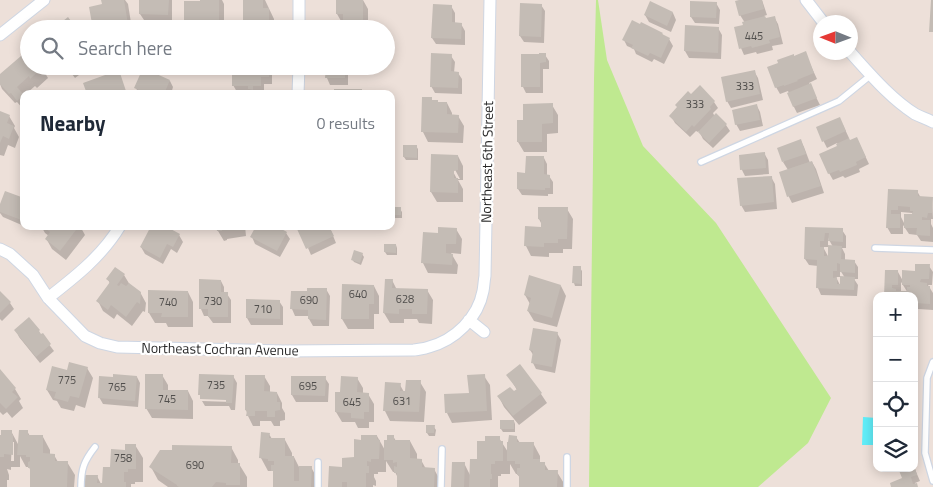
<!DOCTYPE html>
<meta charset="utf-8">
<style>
:root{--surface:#fff;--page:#f6f6f7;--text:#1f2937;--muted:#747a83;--line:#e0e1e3}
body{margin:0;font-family:"Titillium Web",sans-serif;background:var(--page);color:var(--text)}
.controls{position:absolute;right:15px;bottom:15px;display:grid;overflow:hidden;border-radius:10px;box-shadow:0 2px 12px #0003}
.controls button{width:45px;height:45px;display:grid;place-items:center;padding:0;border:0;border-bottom:1px solid var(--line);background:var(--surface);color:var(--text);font:25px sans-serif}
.compass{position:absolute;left:813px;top:15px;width:45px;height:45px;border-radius:50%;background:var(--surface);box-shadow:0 2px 12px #0003;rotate:271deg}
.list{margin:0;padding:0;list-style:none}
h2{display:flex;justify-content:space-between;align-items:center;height:65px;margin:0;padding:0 20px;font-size:21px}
h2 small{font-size:16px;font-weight:400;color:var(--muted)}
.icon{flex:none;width:28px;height:28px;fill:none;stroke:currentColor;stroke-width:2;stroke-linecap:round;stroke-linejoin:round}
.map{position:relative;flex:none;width:933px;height:487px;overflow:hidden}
.search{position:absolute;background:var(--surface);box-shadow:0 2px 12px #0003;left:20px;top:20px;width:375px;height:55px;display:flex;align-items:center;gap:12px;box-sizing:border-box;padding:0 18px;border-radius:28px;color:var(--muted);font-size:19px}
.panel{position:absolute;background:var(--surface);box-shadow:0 2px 12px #0003;left:20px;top:90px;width:375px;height:140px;border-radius:10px}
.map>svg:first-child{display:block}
.green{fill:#bfe990}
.water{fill:#61eef9}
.shadow{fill:#0003;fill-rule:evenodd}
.building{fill:#c4bcb5}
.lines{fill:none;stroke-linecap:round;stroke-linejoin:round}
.lane-casing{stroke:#ced6e3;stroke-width:8}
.street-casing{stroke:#ced6e3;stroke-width:13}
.lane{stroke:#fff;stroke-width:5.5}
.street{stroke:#fff;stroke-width:11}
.labels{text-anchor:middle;stroke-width:4.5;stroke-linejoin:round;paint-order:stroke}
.number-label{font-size:11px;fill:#504e4c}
.street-label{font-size:14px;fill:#292929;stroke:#fff}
</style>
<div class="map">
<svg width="933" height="487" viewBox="0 0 933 487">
<rect width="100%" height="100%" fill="#ede0d9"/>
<path class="green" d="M596,0H598L607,60L643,146L716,223L831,398L808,443L758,487H589L594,79Z"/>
<path class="water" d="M863,417L877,418L876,445H862Z"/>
<path class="shadow" d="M102,0H125L128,4L132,29H94L103,5Z
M140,0H172V21L144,20L140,14Z
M201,0H222L224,4V29H187L185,25L201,2Z
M244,0H265L274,19V29H244Z
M337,0H363L368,9V29H329L341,21L337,14Z
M743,0H762L767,15L764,16L766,20L774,17L778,24L783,44L772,46L773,50L757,54L756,52L744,55L741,48L745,23L740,15Z
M651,3L673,13L676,20L671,32L649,22L645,15Z
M716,3L720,10L719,24L695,23L691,17Z
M541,5L545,11L544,43L524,42L520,36Z
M451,6L455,13V24H461L465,31V45L436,44L432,38Z
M687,27L718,28L722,35L721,59L689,58L685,51Z
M662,34L664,36L669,39L673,46L664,64L654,59L652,62L636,54L634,49L627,46L624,40Z
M28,52L29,53V66L42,68L48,78L37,88L35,86L26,94H24V110L17,102L15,103L2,89L0,84V76Z
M805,53L817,79L809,83L820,105L797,113L794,107L788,91L780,94L776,87L794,57Z
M545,55L549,61V69H543V93H526L523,87Z
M451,56L455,62L454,73H458L462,79V94L435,93L431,86Z
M48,66H53L55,69L52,71Z
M57,66H64L59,70Z
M66,66H91L75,78Z
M233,66H272V84H264V92H256V94H252L251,92H237L233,85Z
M327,66H348V85H330L327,78Z
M754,71L758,78L763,100L731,108L727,101Z
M170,81L173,87L171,94H139L136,88Z
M691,96L714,102L718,108L713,113L715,117L726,125L730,131L713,148L703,139L699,131L698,132L696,131L690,137L675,123L671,116Z
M432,101L438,103H447L452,113V116H458L464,126L463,143L428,142L423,132Z
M552,105L558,115V133L547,134V152H524L518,142L524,122Z
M757,106L760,112L763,126L740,131L736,124Z
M0,112L9,116L15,126L14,128L19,137L15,148L8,145L4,156L0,155Z
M843,125L849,138V142L857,139L869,164L859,169L860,172L845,178L843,176L833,180L829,173L839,146L837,143L827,148L817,128Z
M801,141L804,147L810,163L812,162L816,169L824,193L792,203L789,197L781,173L788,170L783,162Z
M416,146L418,149V160H406L404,157Z
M764,153L768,160L769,174L745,176L742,170L740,156Z
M433,155L458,156L463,166V180H458L463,189V202H437L431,192ZM452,164L460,179H457L450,166Z
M544,158L547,164V176H549L553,182V194H548V196L522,195L518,189L526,174Z
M771,177L775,184L777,209L745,212L741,205Z
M889,190L917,191L921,198H932L933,219H931V224L933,228V242L921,241L917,235L909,234L903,225V234H891L887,227ZM901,212L912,213L914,216L905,225L901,217Z
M24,200V226L3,217L0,213V207Z
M400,209L402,212V218H393L392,215Z
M567,209L573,219L572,249H563V253H549V257L531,256L526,246L542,228V225L539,219Z
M41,226H80L85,235L66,260L52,249L47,240L49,236L45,233Z
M218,226H245L246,236L227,239V240L224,241L218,231Z
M329,226L336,243L311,255L308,248Z
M806,228L842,230L846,236V248H842L845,254V260L854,261L858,267V279H854L858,285L857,296L821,295L818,288V266L809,265L805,259ZM828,238L833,247H828ZM823,247H830L829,258ZM840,270L845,278L841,287L836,277H840Z
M456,229L462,239L461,254L451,253L458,265L457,274L428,273L423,263L439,234Z
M286,233L290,239L280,257L255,244L252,237Z
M179,235L183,242L177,253L171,249L163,264L145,254L141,247Z
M396,245L397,248V255H387L385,252Z
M362,254L364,257L361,265L354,262L352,259Z
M929,266L933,272L932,285H928L933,293V310L918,309V316H914V296H886L898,272L903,281ZM901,282L908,293H901Z
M580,268L582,271V286H575L574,283Z
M124,275L130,285L140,292L146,303L145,312L143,311L132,326L117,314L114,319L103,311L98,301L110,284L108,279Z
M392,280L397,290H427L433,300L432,324L419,323L417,319H404V323H390L384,313Z
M221,281L224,287V294H227L231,300V323H213L208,316H204L201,309Z
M374,286L379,296V314H374V329H348L342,319Z
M561,286L566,296L557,327L534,321L528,311L530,304L525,295Z
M326,289L330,296L329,326H313L309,319V316H295L292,309Z
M188,292L193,302V327H168L166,323H155L149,313Z
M0,293L10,303L14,309L2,321L0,319Z
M247,300L279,301L283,307V325H251L247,318Z
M16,330L42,335L54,351L40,363L19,337Z
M557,333L561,340L555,373L536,369L533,363L534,356L530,350Z
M87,368L93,378L85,408L76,405L74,411L61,408L57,401L53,400L47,390L68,371Z
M0,371L15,389L21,399L19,401L23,408L12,418L7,412L3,415L0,412Z
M162,375L168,385V391H188L193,401V419L152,418L146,408Z
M508,375L541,394L547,403L519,425L504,407L499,397L514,393L517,390Z
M233,376L237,383L235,410H231L229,406H205L202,401L232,402V399L202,398V399L200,394Z
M264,376L270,386V393H277L282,403V408L285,413V420L280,421V426H274L271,421H260V426H253L248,416L246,410Z
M484,376L490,385L492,420L452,423L447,413L470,395Z
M137,377L140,383L138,407L103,404L99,397L114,378Z
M292,377L325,378L329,384L328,402H296L292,395Z
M357,378L363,388V394H368L374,404V422H369V428H358L355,422H342L336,412L341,393Z
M420,382L426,392L424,422L390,421L385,411L400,385L404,392Z
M514,421L515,424V432H503L501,429Z
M434,427L436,430L435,436H429L427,433Z
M11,431L19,446L27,431L30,436L43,437L50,450V455H54L58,462H67L75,475L74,487H31V472L29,467H26L20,456V467H11V470L7,469L9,475V480H7V487H0V436ZM12,442H14V461H11Z
M269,434L272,439L285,440L292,453V457H294L299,467H311L318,480V487H274L275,474L273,471H268L261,458Z
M377,436L386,452L393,436L396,441H410L417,454V459L421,460L426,469H434L441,482V487H398V478L395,472H393L386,461V472H378V474H374V477L376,481V486L373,485V487H329L343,468L355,458L363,441Z
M516,437L520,443H533L540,456V462L544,463L549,471L557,472L565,485L564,487H521V479L517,474H516L510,464V474H501V476H498V487H452L464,463L470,475L486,443L499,438L508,452Z
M135,445L143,458V482H135V484H131V487H86L97,476L101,484H103L112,468L126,451Z
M231,447L238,460V464H239L247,477V487H168L158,480L151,467Z
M914,467L920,481L915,483L917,487H892L903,479L914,468Z"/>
<path class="building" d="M101,0H124L128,24L123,25L124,29H93L89,7L102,4Z
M139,0H169L168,15L139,14Z
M200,0H219V26L184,25V1H200Z
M243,0H263V8H269V29H243Z
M336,0H363V29H328V20H343V14H336Z
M739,0H762L764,9L739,16L735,1Z
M931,0H933V32H929Z
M650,1L673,12L667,26L644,15Z
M690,1L717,2L716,18L690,17Z
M520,3L542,4L541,37L519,36Z
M433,4L452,5V22L462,23L461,39L431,38Z
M765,16L766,18L775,16L780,37L769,40L770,43L752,48L751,46L739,49L734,27L743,25L742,22Z
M68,17L77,29H53Z
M632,20L640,24L641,22L663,33L662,34L670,38L661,58L650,53L648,56L631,48L633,45L622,40Z
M685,25L719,27L718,53L684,51Z
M28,50L29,66H42L43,67L30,79L29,76L17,87L24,95L17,101L11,93L9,94L0,84V74Z
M806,51L814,73L797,80L798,81L784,86V85L775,88L767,67L778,63L777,60L794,54V56Z
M431,53L452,54L451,71L459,72L458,88L430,87Z
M539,53H546V62L540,63V87H521V54H539Z
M232,66H269V77H261V86H253V90L248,89V86H232Z
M326,66H345V78H325Z
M143,68L170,80L164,94H148L134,88Z
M119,70L126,91L119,94H87L83,83Z
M755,70L760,94L726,102L721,77Z
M811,83L817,98L793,107L787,93Z
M700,85L715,101L710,107L711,109L694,127L692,125L686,132L669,116L677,107L675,105L688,91L691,94Z
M334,89H362V94H334Z
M422,97H432V100H438V102H447V114L459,115L458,133L421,132Z
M553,103V123L542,124V142H517V120H523V104Z
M757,104L760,120L735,125L732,110Z
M0,111L10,115L7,123L14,126L9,139L3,136L0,143Z
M716,113L727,124L709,143L698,132Z
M840,117L846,131L822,142L816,127Z
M857,137L866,157L856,162L857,165L840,172L839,170L828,174L819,154L837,146L836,144L849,138L850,140Z
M801,139L806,154L782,162L777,148Z
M403,145H417V158L403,157Z
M765,152L766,168L740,170L739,155Z
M431,154L458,155V170L454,171V178H458V193L430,192Z
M526,156H544V174L550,175V188H545V190L517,189V172L525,173Z
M812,161L821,186L787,197L779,172Z
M772,176L774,202L740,206L737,178Z
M888,189L918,190V196L933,197L932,213H928L927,218L922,217V220H930V236L916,235L917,228H904V214H912L913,211H910V207L898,206V210H891V214H900V228H886Z
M5,191L24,198V221L0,212V204Z
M391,207H401V215H391Z
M538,207H568L567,239H558V243H544V247L524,246L525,226L541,227V220L538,219Z
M42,226H79L60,251L45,239L50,232Z
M151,226H165L180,234L173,247L167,244L160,258L140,247Z
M216,226H232V227L222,229V231H217Z
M256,226H276L287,232L277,251L250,237Z
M303,226H329L334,236L306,249L297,229Z
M438,227L457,228L456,244H446V253L453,254L452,265L421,263L423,232L438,233Z
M805,227L843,228V242L828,241L829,233H825L824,241H820V247H824V256H828V245L842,246L841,259L855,260V273L840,272V264L837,263V271H833V278L837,277V284H840V276L855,277L854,290L816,288L817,260L804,259Z
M384,244H396V253L384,252Z
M354,250L363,253L360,263L351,260Z
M915,264H930L929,279H921L920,282L927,283V286H930V304L914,303V296H884L885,270H898V285H892V288L896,289V291H907V287H910V285H902V270L915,271Z
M573,266H581V284L572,283Z
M115,267L125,274L117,285L119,286L121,283L126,286L129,283L141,292L140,304L137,302L126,317L111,305L108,310L96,301L110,282L106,279Z
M529,275L561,285L552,318L527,311L531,298L524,295Z
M199,279L221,280V292H228V317H208V309H199Z
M385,279H393L392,288L428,289L427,314H412V309H399V314L383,313Z
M342,284L374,285V304H369V319H341Z
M307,288H327L326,320L308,319V310L290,309L291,291H307Z
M148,290L188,291V317H161L162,313H148Z
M0,291L11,302L0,313Z
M246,299L280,300V319L246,318Z
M29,317L40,330L39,331L41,334L43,333L51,344L36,357L14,330Z
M533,328L558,332L552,367L531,363L533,351L529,350Z
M69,362L88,367L79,398L70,396L68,402L54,398L56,392L46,390L52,366L67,370Z
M520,364L542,393L513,416L497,396L510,387L514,391L517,389L506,375Z
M0,369L16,388L12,392L18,397L6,409L0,403Z
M113,374L137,376L135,401L98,398L99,376L113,377Z
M145,374H163V390H188V410L145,409Z
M199,374L234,375L232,403H226V400L200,399V395H198Z
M485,374L487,411L445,413L444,394L469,393L467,375Z
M245,375H265L264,391L277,392V402H280V410L275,411V417H267V411H255V416H246L247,411L245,410Z
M291,376H326L325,396L291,395Z
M341,376L358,377L357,392L369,393V412H364V419L351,418V413L335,412V392H340Z
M406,380H421L419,412L383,411L385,382L401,383L400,391H405Z
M500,420H514V429H500Z
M426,425H435L434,433H426Z
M1,430H12V435H13V455L4,454V457H0V435H1Z
M19,430H28V435H43V453L55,454V461H68L67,487H30V468H28V462L30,461V457H26V455H17Z
M261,432L270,433L269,438H285V456H294V481H299V466H312L311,487H273V471H271V465H274V461H268V459L259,458Z
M361,435H377V439L380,440L379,459H371V462L367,461V466H369V473H366V487H347V482H342V487H328L329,466L342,467V458L354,457V439L361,440Z
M387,435H394V440H410V458L422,459V467L435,468L434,487H397V473H394V466L397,467V462L393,463V460H384V440H387Z
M509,435L517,436V442H534L533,459H540V462H545V470H558L557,487H519V475H517V468H520V464H515V461H507V442H508Z
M485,436H500V441H503V461H495V464H491V474H492V479H490V487H469L470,459H477V441H485Z
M125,444H136V469H128V472H124V482H126V487H85V475H98L97,483H102L103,467H110L111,449L125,450Z
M172,445L232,446L231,463H240V485H226V483L216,482L212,487H179L177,486V485L149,467L160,450H172Z
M452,462H465L464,487H451Z
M898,468H915L917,475L911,477L913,484L917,483L918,487H891L890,483L902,478Z"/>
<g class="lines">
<g class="lane-casing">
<path id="lane" d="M701,162L839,101L871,75
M875,248L933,250
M933,362L927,378L925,453L933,481
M318,462V487
M81,487C81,469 84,461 95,447
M441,487L442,449
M567,487V457"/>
</g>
<g class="street-casing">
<path id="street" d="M299,0V29
M806,0L823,22
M0,35L44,0
M850,52C870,74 890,98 915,114C921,117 927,119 933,122
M298,94L299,66
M0,249L10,254L33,275L48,298L85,336L100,343L117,347L283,351L414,350C419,349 424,349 429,347C455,340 478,318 483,291C484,286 484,281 485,276L490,0
M48,298C75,277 102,256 120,226
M469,320L484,332"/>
</g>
<use href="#lane" class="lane"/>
<use href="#street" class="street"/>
</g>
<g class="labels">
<g class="number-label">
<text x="754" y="40">445</text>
<text x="745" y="90">333</text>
<text x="695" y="108">333</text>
<text x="358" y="298">640</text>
<text x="405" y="303">628</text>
<text x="309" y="304">690</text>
<text x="213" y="305">730</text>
<text x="168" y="306">740</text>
<text x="263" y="313">710</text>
<text x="67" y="384">775</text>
<text x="216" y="389">735</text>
<text x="308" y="390">695</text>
<text x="117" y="391">765</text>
<text x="167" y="403">745</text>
<text x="402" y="405">631</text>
<text x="352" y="406">645</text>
<text x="123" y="462">758</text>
<text x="195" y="469">690</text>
</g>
<g class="street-label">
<text transform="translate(487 162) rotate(-89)" y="5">Northeast 6th Street</text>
<text transform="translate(220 349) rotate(1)" y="5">Northeast Cochran Avenue</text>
</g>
</g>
</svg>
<div class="controls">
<button>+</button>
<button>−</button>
<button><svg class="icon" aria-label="locate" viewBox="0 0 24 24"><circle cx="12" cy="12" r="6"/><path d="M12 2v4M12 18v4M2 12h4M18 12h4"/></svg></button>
<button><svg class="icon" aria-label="layers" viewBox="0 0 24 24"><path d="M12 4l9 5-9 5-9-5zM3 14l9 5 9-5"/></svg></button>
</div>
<svg class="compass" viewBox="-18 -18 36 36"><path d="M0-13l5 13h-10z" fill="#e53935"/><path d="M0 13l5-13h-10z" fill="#747a83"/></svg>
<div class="search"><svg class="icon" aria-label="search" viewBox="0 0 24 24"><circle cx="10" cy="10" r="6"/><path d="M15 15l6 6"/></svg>Search here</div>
<section class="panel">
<h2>Nearby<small>0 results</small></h2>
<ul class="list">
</ul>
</section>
</div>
